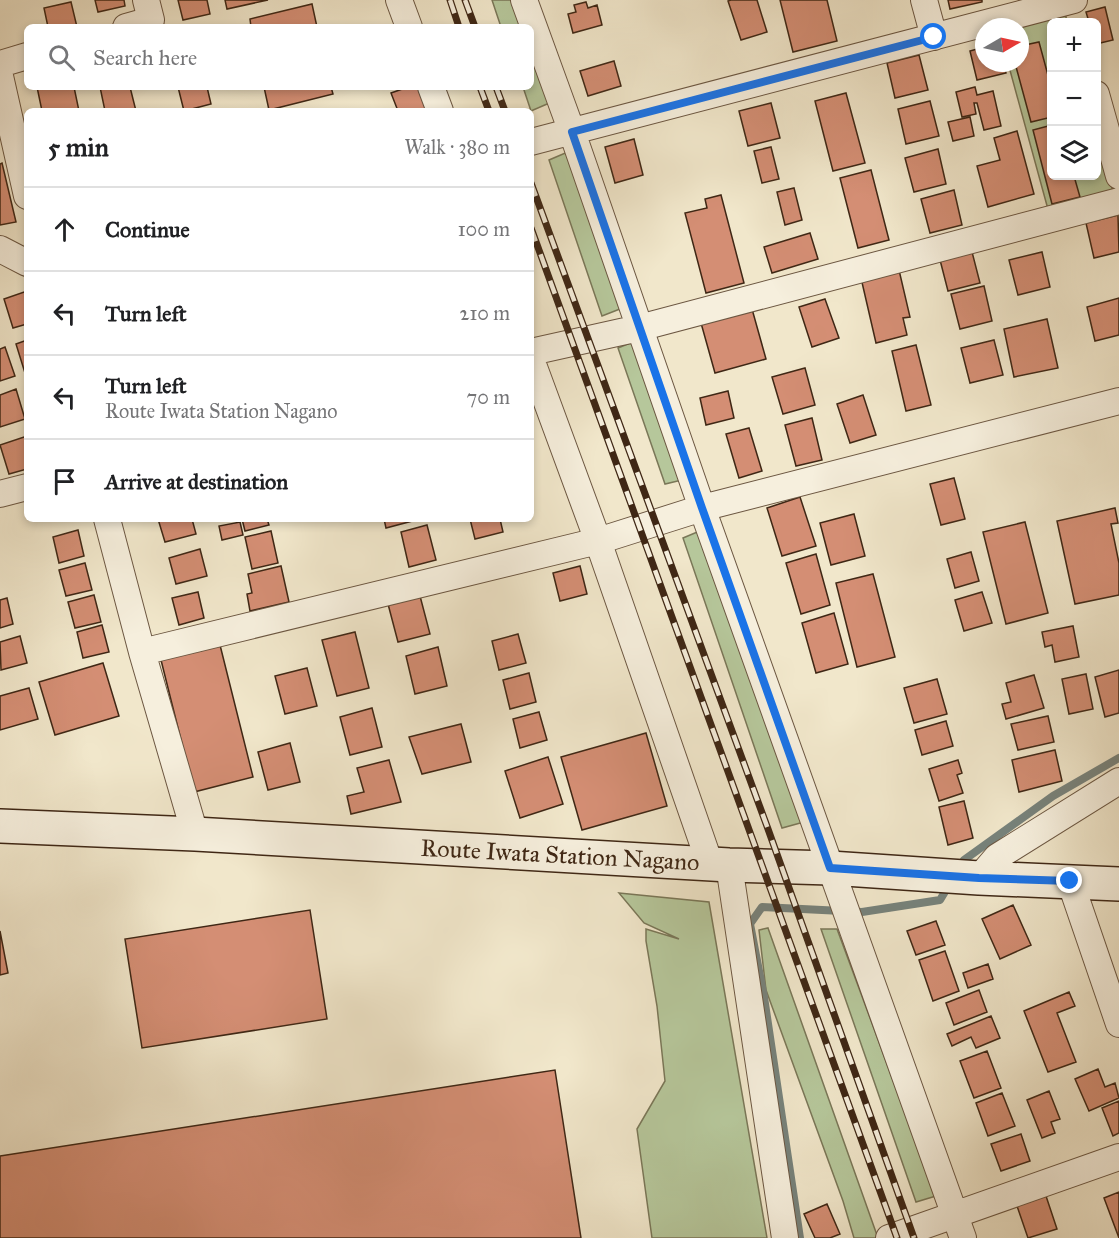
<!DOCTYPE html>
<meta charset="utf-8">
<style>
:root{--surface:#fff;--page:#f6f6f6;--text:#202124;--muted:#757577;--line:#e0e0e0}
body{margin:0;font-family:"IM FELL Great Primer",serif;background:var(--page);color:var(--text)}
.controls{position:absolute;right:18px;top:18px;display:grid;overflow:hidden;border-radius:9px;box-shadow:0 3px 9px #0003}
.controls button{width:54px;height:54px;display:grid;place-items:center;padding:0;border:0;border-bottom:2px solid var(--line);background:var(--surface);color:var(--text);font:30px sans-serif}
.compass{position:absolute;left:975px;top:18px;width:54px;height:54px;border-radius:50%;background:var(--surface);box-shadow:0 3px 9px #0003;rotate:81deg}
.stop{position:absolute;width:18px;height:18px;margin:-14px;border:4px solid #1a73e8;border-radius:50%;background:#fff}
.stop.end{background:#1a73e8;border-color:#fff;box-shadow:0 2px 6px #0008}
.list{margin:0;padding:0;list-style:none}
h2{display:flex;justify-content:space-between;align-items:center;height:78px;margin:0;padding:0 24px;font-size:26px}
h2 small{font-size:20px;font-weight:400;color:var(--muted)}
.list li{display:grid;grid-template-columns:39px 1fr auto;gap:18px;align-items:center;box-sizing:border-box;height:84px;padding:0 24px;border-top:2px solid var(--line)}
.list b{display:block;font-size:22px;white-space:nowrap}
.list p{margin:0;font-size:20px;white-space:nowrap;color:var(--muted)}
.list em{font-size:20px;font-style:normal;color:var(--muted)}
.icon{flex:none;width:33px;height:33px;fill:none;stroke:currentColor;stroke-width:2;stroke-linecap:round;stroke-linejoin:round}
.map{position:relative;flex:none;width:1119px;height:1238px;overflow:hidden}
.search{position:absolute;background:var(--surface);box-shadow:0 3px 9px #0003;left:24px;top:24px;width:510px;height:66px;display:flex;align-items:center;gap:15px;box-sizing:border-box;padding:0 21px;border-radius:9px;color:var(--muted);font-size:22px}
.panel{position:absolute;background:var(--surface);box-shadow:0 3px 9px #0003;left:24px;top:108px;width:510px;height:414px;border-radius:9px}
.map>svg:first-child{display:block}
.green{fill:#b6c79b;stroke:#7a7758;stroke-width:1.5}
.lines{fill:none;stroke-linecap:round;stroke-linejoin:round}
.stream{stroke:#77827b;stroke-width:8}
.building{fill:#d48e74;stroke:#3f2715;stroke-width:1.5}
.street-casing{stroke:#6c5742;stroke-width:28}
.secondary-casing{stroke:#3f2715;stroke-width:36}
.street{stroke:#f6efdd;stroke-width:26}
.secondary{stroke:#f6efdd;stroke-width:33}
.rail-casing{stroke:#3f2715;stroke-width:7}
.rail{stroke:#f6efdd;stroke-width:4.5;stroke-dasharray:14;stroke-linecap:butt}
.route{stroke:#1a73e8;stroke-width:8}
.labels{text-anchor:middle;stroke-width:4.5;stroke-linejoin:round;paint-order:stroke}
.street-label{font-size:24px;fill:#3f2715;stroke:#f6efdd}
</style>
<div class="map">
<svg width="1119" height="1238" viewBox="0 0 1119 1238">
<rect width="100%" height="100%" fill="#f1e7cb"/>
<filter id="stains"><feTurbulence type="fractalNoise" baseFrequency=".00333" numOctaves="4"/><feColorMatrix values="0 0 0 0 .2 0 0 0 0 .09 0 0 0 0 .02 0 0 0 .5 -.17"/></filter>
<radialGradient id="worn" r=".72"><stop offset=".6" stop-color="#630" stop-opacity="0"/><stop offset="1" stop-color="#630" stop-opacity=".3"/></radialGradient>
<path class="green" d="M492,0H519L528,27H501Z
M1065,12L1067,22H1052V176H1096L1097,131L1114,196L1049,213L1008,63H1020V27Z
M531,34L554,101L531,111L523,87H531Z
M570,151L625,307L602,316L549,160Z
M635,341L682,480L665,484L618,348Z
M702,530L804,822L782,828L683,538Z
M619,893L709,902L767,1238H652L637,1129L665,1081L657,1006L646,941V929L679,939L644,923Z
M768,928L878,1238H854L843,1201L766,990L759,930Z
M821,929H837L936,1196L916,1202Z"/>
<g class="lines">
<path class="stream" d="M960,867L964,860L1053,796L1119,758
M800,1238L764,997L750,924L762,907L862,912L940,900L949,885"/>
</g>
<path class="building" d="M95,0H124L125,6L98,12Z
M178,0H207L210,14L183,20Z
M225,0H268L227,9Z
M731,0H757L767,32L741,40L728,1Z
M780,0H827L837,41L793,52Z
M948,0H982V2L950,9Z
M71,2L77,27H48L44,8Z
M586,2L588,8L597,5L602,25L573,33L568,14L576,12L574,5Z
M312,4L317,27H251L250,19Z
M1105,7L1113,40L1096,44V22H1089L1086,12Z
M1039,42L1052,90V117L1031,122L1015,63H1020V46Z
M984,47V63H1004L1006,73L977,80L970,51Z
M919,55L928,90L895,98L887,63Z
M614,61L621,86L588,96L580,71Z
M37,87H74L79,111H42Z
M100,87H130L136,111H105Z
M178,87H207L211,104L184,111Z
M264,87H331L333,94L269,110Z
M408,87H418L427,111H398L391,93Z
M975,87L977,95L993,91L1001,126L984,130L977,103H974L976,114L962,117L956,92Z
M846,93L865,163L833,171L815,101Z
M930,101L939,136L906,144L898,109Z
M771,103L780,138L748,146L739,111Z
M970,117L974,136L953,141L948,122Z
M1052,125V176H1074L1080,197L1052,204L1033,130Z
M1017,131L1034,194L988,207L977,166L1000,160L994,138Z
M634,139L643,175L615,183L605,147Z
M771,147L779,179L762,183L754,151Z
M938,149L946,184L914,192L905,158Z
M2,163L16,222L0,225V164Z
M871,170L889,240L858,248L840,178Z
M794,188L802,220L785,225L777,192Z
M954,190L962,225L930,233L921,199Z
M721,195L744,283L706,293L685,213L707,208L705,199Z
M1118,215L1119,252L1094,258L1086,223Z
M810,233L818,259L772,273L764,247Z
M971,248L980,283L948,291L939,256Z
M1042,252L1050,287L1018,295L1009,260Z
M899,270L910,317L903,318L907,335L876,343L861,278Z
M984,286L992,321L960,329L951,294Z
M27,291V324L13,328L4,299Z
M1119,298V335L1095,341L1087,307Z
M825,299L839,338L812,347L799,307Z
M752,309L766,359L715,373L701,323Z
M1047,319L1058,368L1014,377L1004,329Z
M27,340V373H25L16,344Z
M994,340L1003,375L970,383L961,348Z
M916,345L931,405L906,411L892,351Z
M5,347L15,376L0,381V349Z
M805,368L815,405L783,414L772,377Z
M16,389L25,419L0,427V395Z
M728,391L734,418L706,425L700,398Z
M863,395L876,435L850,443L837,404Z
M812,418L822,460L796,466L785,425Z
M749,428L762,471L739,478L726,434Z
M27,436V469L9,474L0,445Z
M954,478L965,519L941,525L930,484Z
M800,497L816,546L782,556L767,508Z
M1115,508L1118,523L1111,524L1119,563V595L1075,604L1057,521Z
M854,514L865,556L831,565L820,523Z
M158,519H192L196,534L165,542Z
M242,519H267L269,525L245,531Z
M384,519H420L386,528Z
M470,519H500L503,532L475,539Z
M240,522L243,535L222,540L219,526Z
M1025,522L1048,613L1006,624L983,532Z
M427,525L436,560L409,567L401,532Z
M78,530L84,556L59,563L53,537Z
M271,531L278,563L252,569L245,537Z
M200,549L207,576L176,584L169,558Z
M971,552L979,581L955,588L947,559Z
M816,554L830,605L801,614L786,563Z
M85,563L92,590L66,596L59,570Z
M281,566L289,602L250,611L247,594L252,593L248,574Z
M580,566L587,594L560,601L553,573Z
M873,574L895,657L857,667L836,583Z
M198,592L204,618L179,625L172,598Z
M982,592L992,623L964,631L955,600Z
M94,595L101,622L75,628L68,602Z
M420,596L430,634L398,642L388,604Z
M7,598L13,624L0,628V600Z
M834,613L848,664L816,673L802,623Z
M102,625L109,652L83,658L77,632Z
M1073,626L1079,657L1055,662L1052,645L1045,647L1042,632Z
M355,632L369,688L337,696L322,640Z
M518,634L526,663L499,670L492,641Z
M20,636L27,663L1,670L0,642Z
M220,645L253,777L194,792L161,660Z
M438,647L447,686L415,694L406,656Z
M103,663L119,716L55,735L39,682Z
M307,668L317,706L285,714L275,676Z
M1119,670V713L1105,717L1095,677Z
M529,673L536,702L510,709L503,680Z
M1086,674L1093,709L1069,714L1062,679Z
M1034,675L1044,708L1006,719L1002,704L1011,702L1006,683Z
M937,679L947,714L914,723L904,688Z
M29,688L38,719L0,730V696Z
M372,708L382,747L350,755L340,717Z
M539,712L547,740L520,748L513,719Z
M1048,716L1054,742L1018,750L1011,724Z
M946,721L953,746L922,755L915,730Z
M461,724L471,762L422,774L409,737Z
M646,733L667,806L582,830L561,757Z
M290,743L300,782L268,790L258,752Z
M1055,750L1062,781L1019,792L1012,760Z
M548,757L563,804L520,818L505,771Z
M389,760L401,802L351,814L347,796L364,792L357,768Z
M958,760L962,773L957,775L963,793L939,801L929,769Z
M964,801L973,838L948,845L939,807Z
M1013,905L1031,945L1000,959L982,919Z
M310,910L327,1019L142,1048L125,939Z
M936,921L945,945L916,955L907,931Z
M0,931L8,973L0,975Z
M945,951L959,991L933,1001L919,960Z
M988,964L993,979L968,988L963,973Z
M979,990L987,1012L954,1025L946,1003Z
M1069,992L1075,1006L1057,1013L1076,1062L1048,1072L1024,1011Z
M991,1016L1000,1038L976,1048L971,1037L952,1046L947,1034Z
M987,1051L1001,1088L974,1098L960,1061Z
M1098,1069L1105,1087L1115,1083L1119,1098L1089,1111L1075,1079Z
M555,1070L581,1238H0V1156Z
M1049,1091L1060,1119L1051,1122L1055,1133L1042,1138L1027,1100Z
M1002,1093L1015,1126L988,1136L976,1103Z
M1119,1101V1133L1113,1136L1102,1108Z
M1021,1134L1030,1161L1001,1171L991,1144Z
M1119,1192V1238L1104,1198Z
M1046,1196L1057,1229L1028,1238L1017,1206Z
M827,1204L840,1234L830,1238H815L804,1214Z"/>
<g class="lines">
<g class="street-casing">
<path id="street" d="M399,0L409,27
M524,0L572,132L702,508L963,1238
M924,0L934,37
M126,27L151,20L146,0
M0,64L27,56
M0,76L27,196
M431,87L440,111
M1096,94L1119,176
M531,142L1074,0
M0,249L27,263
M531,352L639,328L1119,201
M0,494L27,487
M107,519L142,652L195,834
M142,652L598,541L531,359
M710,864L598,541L702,508L1119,401
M729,865L785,1238
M979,878L997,857L1119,781
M1070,881L1119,1024
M889,1238L1119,1157"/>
</g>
<g class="secondary-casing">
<path id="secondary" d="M0,826L195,834L729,865L830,868L979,878L1119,884"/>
</g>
<use href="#street" class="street"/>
<use href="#secondary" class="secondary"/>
<g class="rail-casing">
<path id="rail" d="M450,0L459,27
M465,0L475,27
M480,87L489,111
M496,87L505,111
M531,183L768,829L914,1238
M531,228L897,1238"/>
</g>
<use href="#rail" class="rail"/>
</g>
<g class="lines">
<path class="route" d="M934,37L572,132L702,508L830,868L979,878L1070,881"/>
</g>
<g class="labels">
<g class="street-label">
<text transform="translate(560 855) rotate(3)" y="8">Route Iwata Station Nagano</text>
</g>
</g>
<rect width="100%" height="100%" filter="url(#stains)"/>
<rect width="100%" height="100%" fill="url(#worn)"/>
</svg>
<div class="controls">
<button>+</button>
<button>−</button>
<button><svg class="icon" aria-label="layers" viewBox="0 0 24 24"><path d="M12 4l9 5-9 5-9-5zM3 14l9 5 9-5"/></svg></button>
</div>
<svg class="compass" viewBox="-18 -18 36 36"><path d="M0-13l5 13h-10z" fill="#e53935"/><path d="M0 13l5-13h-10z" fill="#757577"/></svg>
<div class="stop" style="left:934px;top:37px"></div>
<div class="stop end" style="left:1070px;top:881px"></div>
<div class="search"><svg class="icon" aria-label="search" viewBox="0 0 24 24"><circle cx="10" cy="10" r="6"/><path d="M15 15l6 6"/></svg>Search here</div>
<section class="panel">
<h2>5 min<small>Walk · 380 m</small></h2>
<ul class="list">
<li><svg class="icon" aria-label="ahead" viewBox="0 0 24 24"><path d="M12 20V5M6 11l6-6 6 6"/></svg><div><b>Continue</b></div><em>100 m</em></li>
<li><svg class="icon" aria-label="left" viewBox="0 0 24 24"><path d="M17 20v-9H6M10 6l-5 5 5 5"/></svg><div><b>Turn left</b></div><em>210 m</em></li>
<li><svg class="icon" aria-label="left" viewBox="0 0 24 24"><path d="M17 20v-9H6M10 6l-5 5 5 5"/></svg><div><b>Turn left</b><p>Route Iwata Station Nagano</p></div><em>70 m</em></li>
<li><svg class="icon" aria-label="arrive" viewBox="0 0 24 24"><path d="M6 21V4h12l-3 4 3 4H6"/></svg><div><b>Arrive at destination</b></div></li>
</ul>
</section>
</div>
